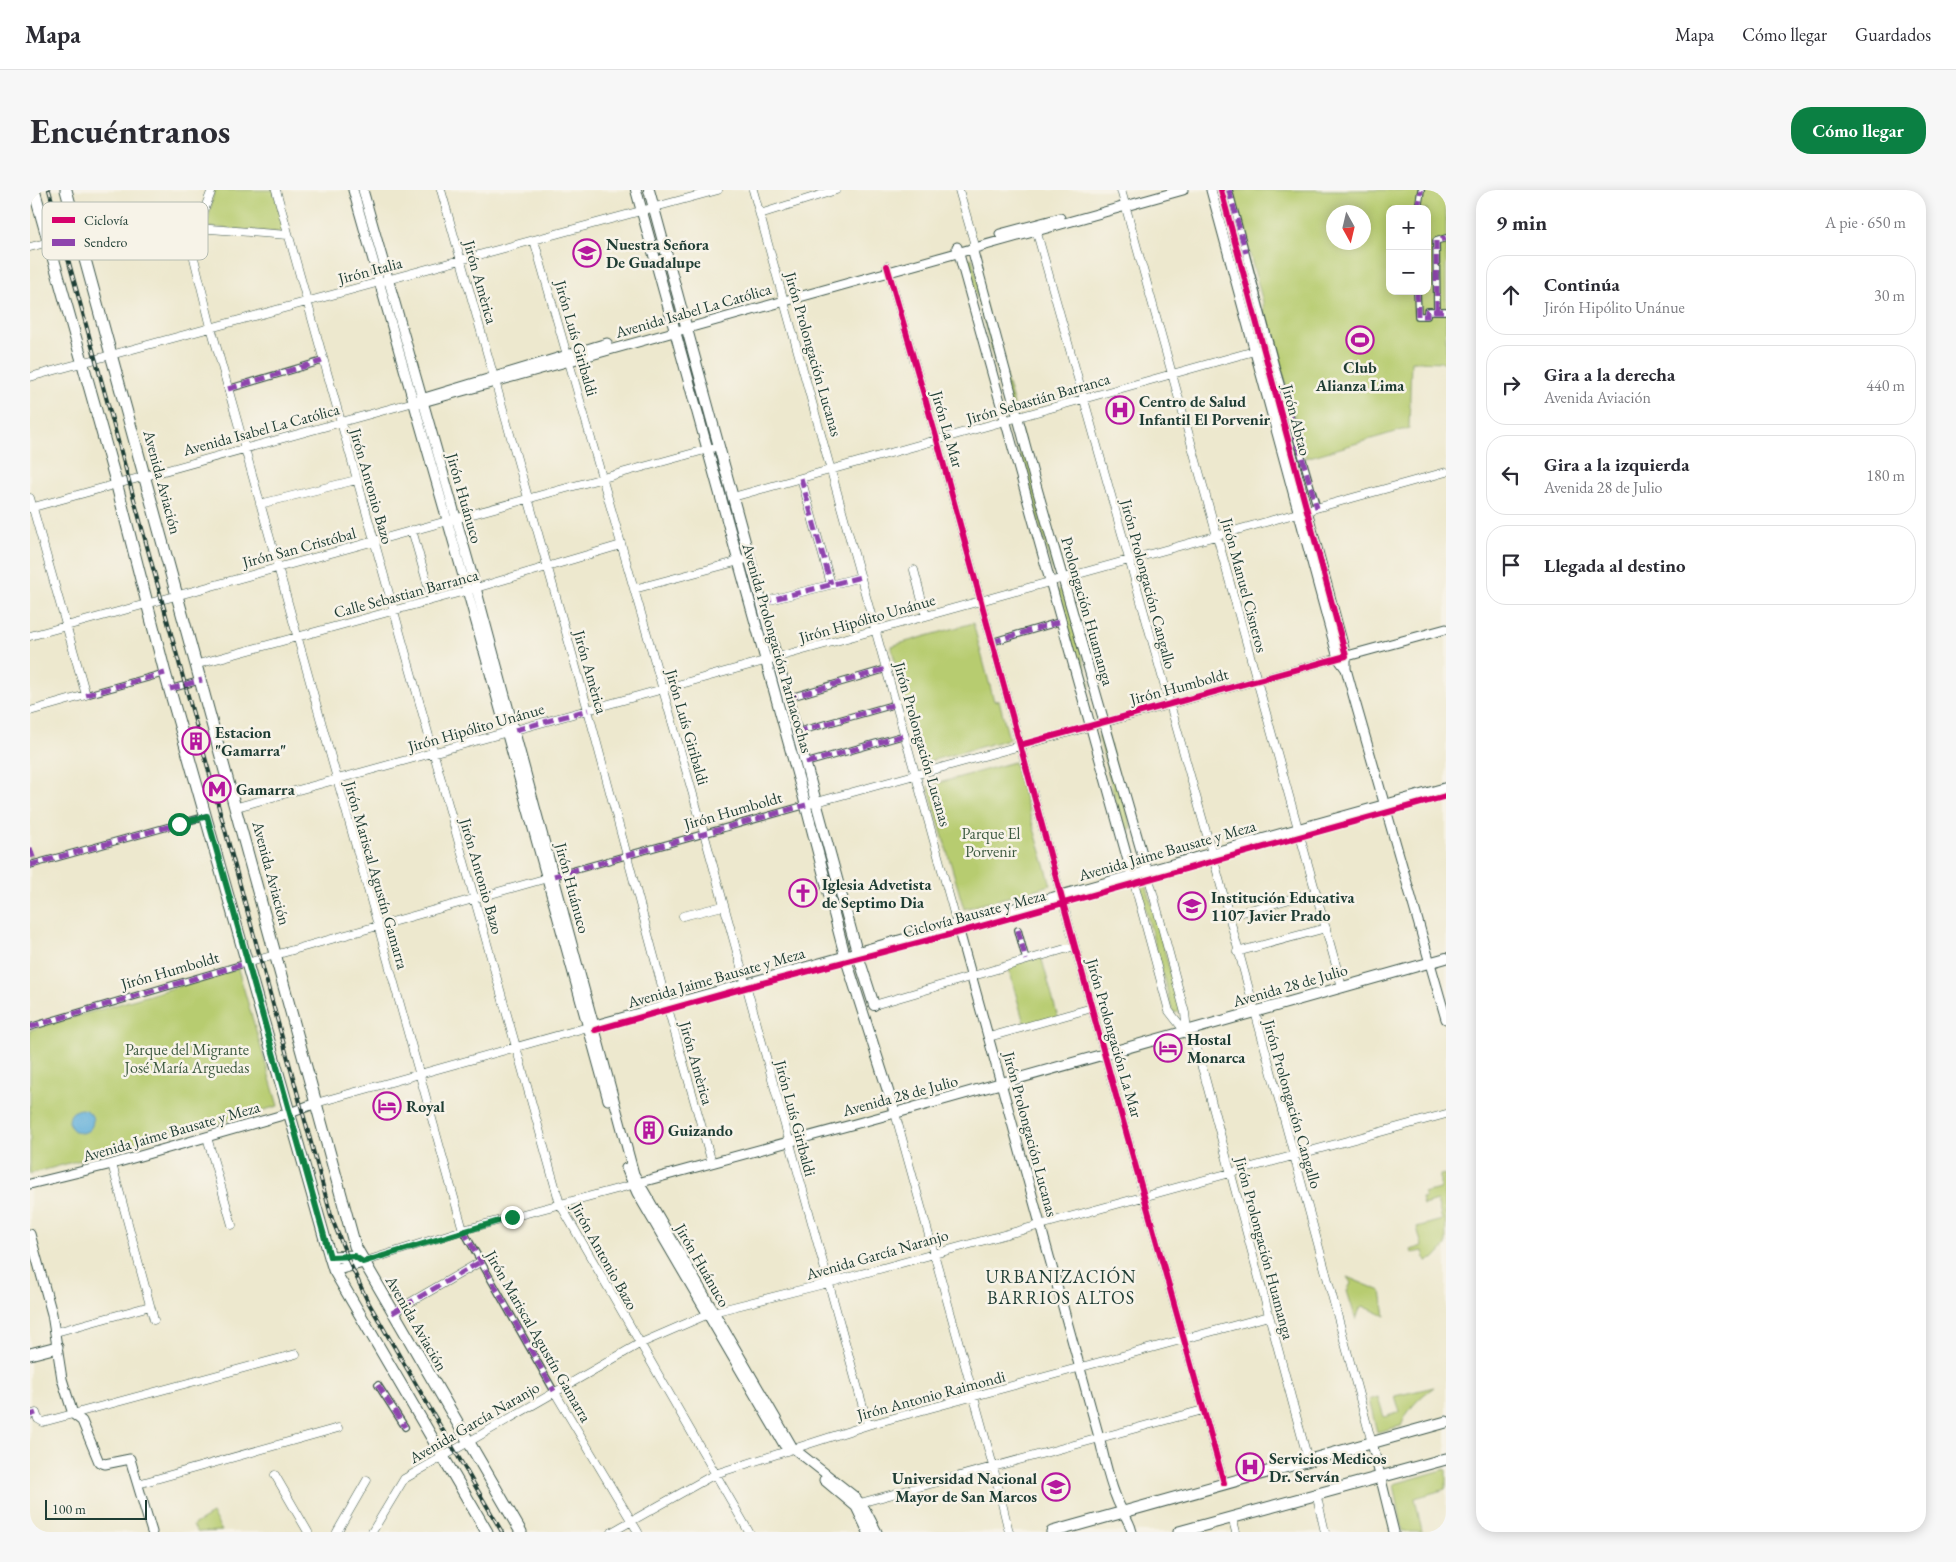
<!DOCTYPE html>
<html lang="es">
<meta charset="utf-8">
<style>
:root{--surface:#fff;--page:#f7f7f7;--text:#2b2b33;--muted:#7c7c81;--line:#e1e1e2;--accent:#0b8043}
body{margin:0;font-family:"EB Garamond",serif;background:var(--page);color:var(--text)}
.controls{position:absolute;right:15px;top:15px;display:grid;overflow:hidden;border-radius:10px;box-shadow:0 2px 12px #0003}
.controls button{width:45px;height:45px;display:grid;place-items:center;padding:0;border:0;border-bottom:1px solid var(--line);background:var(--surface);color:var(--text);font:25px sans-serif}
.compass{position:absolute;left:1296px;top:15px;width:45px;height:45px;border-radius:50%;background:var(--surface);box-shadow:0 2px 12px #0003;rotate:172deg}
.scale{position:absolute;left:15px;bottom:12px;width:102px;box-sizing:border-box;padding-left:5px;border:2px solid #1f3d34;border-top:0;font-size:14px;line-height:18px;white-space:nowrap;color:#1f3d34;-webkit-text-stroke:4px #f7f3e8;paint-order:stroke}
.stop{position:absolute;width:15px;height:15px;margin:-11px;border:4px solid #0b8043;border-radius:50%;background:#fff}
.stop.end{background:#0b8043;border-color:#fff;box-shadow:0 1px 5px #0008}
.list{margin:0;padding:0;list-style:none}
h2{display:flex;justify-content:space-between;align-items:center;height:65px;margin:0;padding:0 20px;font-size:21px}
h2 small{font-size:16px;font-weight:400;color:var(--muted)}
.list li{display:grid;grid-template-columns:32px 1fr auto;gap:15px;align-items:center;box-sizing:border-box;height:80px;margin:0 10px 10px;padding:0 10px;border:1px solid var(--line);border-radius:20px}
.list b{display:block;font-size:19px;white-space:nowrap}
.list p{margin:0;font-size:16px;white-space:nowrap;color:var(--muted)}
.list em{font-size:16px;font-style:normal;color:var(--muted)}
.icon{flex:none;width:28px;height:28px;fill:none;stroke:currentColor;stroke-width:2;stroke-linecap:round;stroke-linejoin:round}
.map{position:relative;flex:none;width:1416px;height:1342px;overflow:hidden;border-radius:20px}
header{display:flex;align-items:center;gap:30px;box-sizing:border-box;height:70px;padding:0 25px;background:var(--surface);border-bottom:1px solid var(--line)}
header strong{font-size:24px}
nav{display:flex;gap:28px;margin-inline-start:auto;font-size:18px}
.intro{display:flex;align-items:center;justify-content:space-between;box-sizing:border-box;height:120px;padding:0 30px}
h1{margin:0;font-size:35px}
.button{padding:12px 22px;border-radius:20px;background:var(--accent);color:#fff;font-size:18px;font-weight:700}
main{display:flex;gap:30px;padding:0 30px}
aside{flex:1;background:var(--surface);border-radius:20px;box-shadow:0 2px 12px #0003}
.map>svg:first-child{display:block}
.green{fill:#b7cc70;stroke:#6b8452;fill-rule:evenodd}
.water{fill:#5eaed9;stroke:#3e7686}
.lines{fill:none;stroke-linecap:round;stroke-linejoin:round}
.pedestrian-tunnel{stroke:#c4c6af;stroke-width:5.5;stroke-dasharray:5.5 3;stroke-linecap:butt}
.pedestrian-casing{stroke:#3e574b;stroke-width:8}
.minor-casing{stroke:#3e574b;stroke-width:9}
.tertiary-casing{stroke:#3e574b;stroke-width:11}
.secondary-casing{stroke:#3e574b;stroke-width:12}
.primary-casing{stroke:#3e574b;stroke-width:13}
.pedestrian{stroke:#fff;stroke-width:5.5}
.minor{stroke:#fff;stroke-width:8}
.tertiary{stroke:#fff;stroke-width:9}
.secondary{stroke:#fff;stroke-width:10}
.primary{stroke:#fff;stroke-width:11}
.rail-casing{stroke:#1f3d34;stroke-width:4}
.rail{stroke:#f7f3e8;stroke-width:2;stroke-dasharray:5.5;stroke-linecap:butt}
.quiet{stroke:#8e44ad;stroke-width:5;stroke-dasharray:10 5;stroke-linecap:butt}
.cycleway-casing{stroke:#f7f3e8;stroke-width:9}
.cycleway{stroke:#d6006c;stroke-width:6}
.route{stroke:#0b8043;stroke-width:6}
.labels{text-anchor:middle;stroke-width:5;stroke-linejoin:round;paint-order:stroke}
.poi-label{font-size:16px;font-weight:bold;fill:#1f3d34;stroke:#f7f3e8;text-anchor:start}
.street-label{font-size:16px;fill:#1f3d34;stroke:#f7f3e8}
.park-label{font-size:16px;fill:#3d5a40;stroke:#f7f3e8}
.neighbourhood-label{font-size:18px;letter-spacing:1px;fill:#1f3d34;stroke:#f7f3e8}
.key{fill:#f7f3e8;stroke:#b6bcb2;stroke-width:1}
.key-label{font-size:14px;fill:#1f3d34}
</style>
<header>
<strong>Mapa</strong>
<nav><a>Mapa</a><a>Cómo llegar</a><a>Guardados</a></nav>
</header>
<div class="intro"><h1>Encuéntranos</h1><a class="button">Cómo llegar</a></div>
<main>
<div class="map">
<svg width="1416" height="1342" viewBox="0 0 1416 1342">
<rect width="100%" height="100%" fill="#f7f3e8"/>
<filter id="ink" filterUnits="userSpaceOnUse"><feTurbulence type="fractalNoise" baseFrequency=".02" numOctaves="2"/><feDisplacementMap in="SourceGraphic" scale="10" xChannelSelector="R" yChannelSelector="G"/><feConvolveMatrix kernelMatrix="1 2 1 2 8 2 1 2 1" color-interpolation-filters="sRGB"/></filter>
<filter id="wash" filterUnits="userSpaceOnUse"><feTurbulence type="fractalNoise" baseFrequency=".0096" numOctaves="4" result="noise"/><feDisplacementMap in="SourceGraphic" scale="20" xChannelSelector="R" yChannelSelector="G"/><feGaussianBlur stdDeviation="1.12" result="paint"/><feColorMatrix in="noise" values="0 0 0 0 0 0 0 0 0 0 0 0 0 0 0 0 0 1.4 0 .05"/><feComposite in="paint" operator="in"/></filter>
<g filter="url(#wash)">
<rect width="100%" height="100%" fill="#ede8ce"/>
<path class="green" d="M184,0H244L256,43L177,37Z
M1202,0H1416V172L1381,171L1379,238L1276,268L1243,148L1234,126L1233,112ZM1360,19H1397V101H1360ZM1304,22H1334V52H1304Z
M942,68L985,219L979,220L936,70Z
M989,235L1030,380L1023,382L982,237Z
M1031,398H1035L1060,496L1054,497L1028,405V401Z
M943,433L964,511L969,510L979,549L896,572L894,564H891L861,456Z
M1077,544L1102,639L1093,641L1069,546Z
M984,572L1021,695L934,719L898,596Z
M1116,693L1151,821L1143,823L1109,695Z
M1011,766L1028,828L995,837L978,776Z
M208,779L248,916L143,946L126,942L122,946L126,949L0,984V840Z
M1415,984L1416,1056L1405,1068L1396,1071L1393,1061L1382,1063L1381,1060L1392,1056L1387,1037L1412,1030L1407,1011L1393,1015L1391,1008L1395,1007L1393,1003L1410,999V985Z
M1317,1087L1351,1101L1355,1126L1333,1116L1330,1118L1326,1130L1317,1101L1321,1093Z
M1404,1197C1389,1208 1378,1218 1371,1236L1347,1242L1339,1210L1348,1207L1354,1227L1370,1222L1365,1206Z
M1416,1279V1299L1385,1308L1392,1342H1373L1364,1294Z
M182,1324L192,1341L167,1342L163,1335Z"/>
<path class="water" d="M39 931a12 12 0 1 1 24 0a12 12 0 1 1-24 0Z"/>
</g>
<g filter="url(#ink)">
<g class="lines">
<path class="pedestrian-tunnel" d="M0,658L5,673"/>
<g class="pedestrian-casing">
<path id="pedestrian" d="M1199,0L1247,181L1287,318
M1388,19L1391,0
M1387,101L1388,126H1397V121H1416
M1407,121L1406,51L1416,48
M198,199L292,171
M962,452L1032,431
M140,499L172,490
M56,505L135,483
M758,508L856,479
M767,542L866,514
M776,573L875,545
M0,675L177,626
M524,686L776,615
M988,740L996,770
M0,837L217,773
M433,1040L524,1201
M348,1195L375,1237"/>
</g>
<g class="minor-casing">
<path id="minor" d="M182,0L167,38L163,64L181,137L433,1040
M246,0L530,1014L719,1342
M411,0L558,520L637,815L682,973
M723,0L927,734
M929,0L944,52L942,58
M1091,0L1312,797
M730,24L806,0
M1005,36L1182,663L1342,1253
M167,38L258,45
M504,50L674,643L838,1235
M0,57L19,52
M857,76L907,250L1071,852L1194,1293
M0,187L688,0
M771,288L801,394
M703,307L1228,160
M0,308L56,505L0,521
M230,314L326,290
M0,318L384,212
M382,340L402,410
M884,380L896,426
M604,399L713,370
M732,412L831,387
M0,446L682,258
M168,474L446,398L591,355
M776,615L1308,468
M207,617L1416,282
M1117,681L1155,823L1157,841
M1102,685L1139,821L1164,853L1174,884L1278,1270
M653,726L693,716
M1198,726L1286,702
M1207,762L1296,738
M217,773L521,687
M844,815L1045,756
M959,847L1062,818
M286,913L558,837
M865,923L963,1276L979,1342
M177,947L202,1035
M82,974L124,1130
M333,1072L433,1040L602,995
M362,1123L450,1072
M26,1142L120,1116
M524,1201L608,1342
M0,1225L6,1223L8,1229L13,1232L266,1164
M245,1285L278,1342
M108,1294L308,1238
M1286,1303L1295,1342
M830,1313L1173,1220
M1202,1327L1206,1342
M307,1342L337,1290
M342,1342L374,1289L609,1154L683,1122L798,1093L1416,924
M582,1342L685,1284L838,1235L1239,1126"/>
</g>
<g class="tertiary-casing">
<path id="tertiary" d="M323,0L437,400L578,910
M333,0L446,398L604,984L763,1258L824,1306L835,1319L847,1342
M1181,0L1308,468L1316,479
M1191,0L1316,466V479L1324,508L1416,829
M970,44L1030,28
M927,57L1102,685
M942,58L1006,295L1117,681
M388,210L577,153
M389,213L1153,0
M1310,468L1416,439
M927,734L1069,1247C1074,1267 1078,1288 1086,1307C1090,1320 1099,1328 1102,1342
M558,837L815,766
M596,978L607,1003L754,1255
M0,994L82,974L260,923L286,913
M604,994L865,923
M0,1044L22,1124L32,1189L43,1224L52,1231L69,1272L75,1274L100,1269L122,1342
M1342,1253L1364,1342
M794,1290L826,1317L838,1342"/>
</g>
<g class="secondary-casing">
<path id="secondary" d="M606,0L773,605L815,766L865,923L1416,768
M619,0L827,762L844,815
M821,764L1416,598"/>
</g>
<g class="primary-casing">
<path id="primary" d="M4,0L85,288L135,483L300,1067L304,1080L457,1342
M36,0L325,1056L491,1342
M300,1067L324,1066L333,1072
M304,1080L333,1072
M0,1164L27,1157
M1022,1342L1416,1232
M1149,1342L1416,1269"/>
</g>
<use href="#pedestrian" class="pedestrian"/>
<use href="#minor" class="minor"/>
<use href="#tertiary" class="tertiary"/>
<use href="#secondary" class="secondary"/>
<use href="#primary" class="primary"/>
<g class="rail-casing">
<path id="rail" d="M19,0L302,1029L319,1071L337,1110L472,1342"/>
</g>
<use href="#rail" class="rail"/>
<path class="quiet" d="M1199,0L1216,63
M1388,19L1391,0
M1387,101L1388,126H1397V121H1416
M1407,121L1406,51L1416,48
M1251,196L1287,318
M198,199L292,171
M771,288L801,394
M732,412L831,387
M962,452L1032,431
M140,499L172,490
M56,505L135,483
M758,508L856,479
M485,540L558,520
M767,542L866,514
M776,573L875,545
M0,658L5,674
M0,675L177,626
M524,686L776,615
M988,740L996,770
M0,837L217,773
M433,1040L524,1201
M362,1123L450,1072
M348,1195L375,1237
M0,1225L6,1223"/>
<g class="cycleway-casing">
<path id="cycleway" d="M857,76L907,250L1071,852L1194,1293
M990,555L1316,466L1191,0
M565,840L729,794L930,742L1416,606"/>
</g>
<use href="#cycleway" class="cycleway"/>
</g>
</g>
<g class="lines" filter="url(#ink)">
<path class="route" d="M149,634L177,626L300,1067L324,1066L333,1072L482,1027"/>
</g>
<defs>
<g id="school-ring" transform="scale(1.4375)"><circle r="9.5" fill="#f7f3e8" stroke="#b5179e" stroke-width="1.5"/><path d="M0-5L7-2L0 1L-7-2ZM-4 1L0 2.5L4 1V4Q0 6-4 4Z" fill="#b5179e"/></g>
<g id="stadium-ring" transform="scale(1.4375)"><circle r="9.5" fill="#f7f3e8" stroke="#b5179e" stroke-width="1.5"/><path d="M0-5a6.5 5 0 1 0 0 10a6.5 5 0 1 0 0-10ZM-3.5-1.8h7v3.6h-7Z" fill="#b5179e"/></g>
<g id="hospital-ring" transform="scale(1.4375)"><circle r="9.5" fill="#f7f3e8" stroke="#b5179e" stroke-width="1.5"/><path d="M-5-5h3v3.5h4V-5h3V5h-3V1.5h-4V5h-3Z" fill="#b5179e"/></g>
<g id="building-ring" transform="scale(1.4375)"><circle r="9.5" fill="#f7f3e8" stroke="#b5179e" stroke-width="1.5"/><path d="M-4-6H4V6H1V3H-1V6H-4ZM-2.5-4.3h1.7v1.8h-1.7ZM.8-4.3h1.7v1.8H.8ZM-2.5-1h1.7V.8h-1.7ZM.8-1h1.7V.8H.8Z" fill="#b5179e"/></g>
<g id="metro-ring" transform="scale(1.4375)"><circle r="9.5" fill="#f7f3e8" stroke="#b5179e" stroke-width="1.5"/><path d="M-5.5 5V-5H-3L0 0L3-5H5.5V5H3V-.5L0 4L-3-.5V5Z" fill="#b5179e"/></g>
<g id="church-ring" transform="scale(1.4375)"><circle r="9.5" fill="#f7f3e8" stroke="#b5179e" stroke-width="1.5"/><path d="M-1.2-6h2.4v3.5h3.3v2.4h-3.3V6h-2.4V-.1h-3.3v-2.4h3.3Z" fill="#b5179e"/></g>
<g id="hotel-ring" transform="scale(1.4375)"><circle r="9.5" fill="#f7f3e8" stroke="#b5179e" stroke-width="1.5"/><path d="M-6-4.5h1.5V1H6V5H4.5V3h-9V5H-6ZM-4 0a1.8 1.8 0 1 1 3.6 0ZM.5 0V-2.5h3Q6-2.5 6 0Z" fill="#b5179e"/></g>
<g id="university-ring" transform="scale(1.4375)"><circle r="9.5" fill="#f7f3e8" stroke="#b5179e" stroke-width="1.5"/><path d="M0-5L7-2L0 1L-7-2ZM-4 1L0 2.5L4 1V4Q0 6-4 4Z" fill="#b5179e"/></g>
</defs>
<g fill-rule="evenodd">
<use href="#school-ring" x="557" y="63"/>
<use href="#stadium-ring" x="1330" y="150"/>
<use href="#hospital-ring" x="1090" y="220"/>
<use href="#building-ring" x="166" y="551"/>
<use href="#metro-ring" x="187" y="599"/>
<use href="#church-ring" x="773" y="703"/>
<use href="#school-ring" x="1162" y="716"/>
<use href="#hotel-ring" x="1138" y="858"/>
<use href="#hotel-ring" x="357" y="916"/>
<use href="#building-ring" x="619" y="940"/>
<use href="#hospital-ring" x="1220" y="1277"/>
<use href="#university-ring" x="1026" y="1297"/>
</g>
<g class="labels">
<g class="poi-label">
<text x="576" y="60">Nuestra Señora<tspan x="576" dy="18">De Guadalupe</tspan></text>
<text x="1330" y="183" text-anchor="middle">Club<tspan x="1330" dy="18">Alianza Lima</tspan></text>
<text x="1109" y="217">Centro de Salud<tspan x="1109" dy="18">Infantil El Porvenir</tspan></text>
<text x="185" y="548">Estacion<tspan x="185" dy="18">"Gamarra"</tspan></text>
<text x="206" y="605">Gamarra</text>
<text x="792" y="700">Iglesia Advetista<tspan x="792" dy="18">de Septimo Dia</tspan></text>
<text x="1181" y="713">Institución Educativa<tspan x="1181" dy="18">1107 Javier Prado</tspan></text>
<text x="1157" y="855">Hostal<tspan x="1157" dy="18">Monarca</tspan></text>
<text x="376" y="922">Royal</text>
<text x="638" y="946">Guizando</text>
<text x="1239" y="1274">Servicios Medicos<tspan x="1239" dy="18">Dr. Serván</tspan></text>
<text x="1007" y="1294" text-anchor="end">Universidad Nacional<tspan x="1007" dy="18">Mayor de San Marcos</tspan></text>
</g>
<g class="street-label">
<text transform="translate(340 80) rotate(-15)" y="6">Jirón Italia</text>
<text transform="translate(451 92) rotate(74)" y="6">Jirón Amèrica</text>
<text transform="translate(663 120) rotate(-16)" y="6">Avenida Isabel La Católica</text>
<text transform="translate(547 148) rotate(74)" y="6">Jirón Luís Giribaldi</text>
<text transform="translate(784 164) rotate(74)" y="6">Jirón Prolongación Lucanas</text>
<text transform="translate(1008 208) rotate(-16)" y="6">Jirón Sebastián Barranca</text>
<text transform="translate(1267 230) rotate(75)" y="6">Jirón Abtao</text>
<text transform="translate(231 239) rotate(-15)" y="6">Avenida Isabel La Católica</text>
<text transform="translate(918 239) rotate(74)" y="6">Jirón La Mar</text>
<text transform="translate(133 292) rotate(75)" y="6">Avenida Aviación</text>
<text transform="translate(342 296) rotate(74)" y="6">Jirón Antonio Bazo</text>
<text transform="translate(435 308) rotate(74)" y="6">Jirón Huánuco</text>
<text transform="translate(269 357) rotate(-15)" y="6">Jirón San Cristóbal</text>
<text transform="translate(1119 394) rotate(75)" y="6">Jirón Prolongación Cangallo</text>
<text transform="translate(1215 395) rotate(75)" y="6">Jirón Manuel Cisneros</text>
<text transform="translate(376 403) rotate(-15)" y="6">Calle Sebastian Barranca</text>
<text transform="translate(1058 421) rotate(74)" y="6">Prolongación Huamanga</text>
<text transform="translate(837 428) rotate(-16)" y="6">Jirón Hipólito Unánue</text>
<text transform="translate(748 458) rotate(74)" y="6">Avenida Prolongación Parinacochas</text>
<text transform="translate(561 482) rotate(74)" y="6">Jirón Amèrica</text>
<text transform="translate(1149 496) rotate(-15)" y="6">Jirón Humboldt</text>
<text transform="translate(446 537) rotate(-16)" y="6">Jirón Hipólito Unánue</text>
<text transform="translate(658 537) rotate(74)" y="6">Jirón Luís Giribaldi</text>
<text transform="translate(893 554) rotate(74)" y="6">Jirón Prolongación Lucanas</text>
<text transform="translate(703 620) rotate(-16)" y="6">Jirón Humboldt</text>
<text transform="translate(1137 660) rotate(-16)" y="6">Avenida Jaime Bausate y Meza</text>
<text transform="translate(242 683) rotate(75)" y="6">Avenida Aviación</text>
<text transform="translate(347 685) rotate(74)" y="6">Jirón Mariscal Agustín Gamarra</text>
<text transform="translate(452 686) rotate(74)" y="6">Jirón Antonio Bazo</text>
<text transform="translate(543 698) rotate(75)" y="6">Jirón Huánuco</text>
<text transform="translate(944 723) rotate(-15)" y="6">Ciclovía Bausate y Meza</text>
<text transform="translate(140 780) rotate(-16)" y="6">Jirón Humboldt</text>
<text transform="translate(686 787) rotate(-16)" y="6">Avenida Jaime Bausate y Meza</text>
<text transform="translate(1260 795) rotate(-16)" y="6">Avenida 28 de Julio</text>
<text transform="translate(1085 848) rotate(74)" y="6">Jirón Prolongación La Mar</text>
<text transform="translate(667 873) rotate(74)" y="6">Jirón Amèrica</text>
<text transform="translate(870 905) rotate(-15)" y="6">Avenida 28 de Julio</text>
<text transform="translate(1263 914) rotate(74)" y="6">Jirón Prolongación Cangallo</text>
<text transform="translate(766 928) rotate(75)" y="6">Jirón Luís Giribaldi</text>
<text transform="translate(141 941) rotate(-16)" y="6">Avenida Jaime Bausate y Meza</text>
<text transform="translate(1001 944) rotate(75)" y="6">Jirón Prolongación Lucanas</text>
<text transform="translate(1235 1058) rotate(75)" y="6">Jirón Prolongación Huamanga</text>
<text transform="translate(847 1064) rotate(-16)" y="6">Avenida García Naranjo</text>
<text transform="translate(575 1066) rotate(61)" y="6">Jirón Antonio Bazo</text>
<text transform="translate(673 1075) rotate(60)" y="6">Jirón Huánuco</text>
<text transform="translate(387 1133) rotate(60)" y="6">Avenida Aviación</text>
<text transform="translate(509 1146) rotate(60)" y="6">Jirón Mariscal Agustín Gamarra</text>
<text transform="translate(901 1205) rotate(-15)" y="6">Jirón Antonio Raimondi</text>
<text transform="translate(444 1232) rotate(-30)" y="6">Avenida García Naranjo</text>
</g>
<g class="park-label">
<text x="961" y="649">Parque El<tspan x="961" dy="18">Porvenir</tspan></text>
<text x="157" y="865">Parque del Migrante<tspan x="157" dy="18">José María Arguedas</tspan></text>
</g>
<g class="neighbourhood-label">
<text x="1031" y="1093">URBANIZACIÓN<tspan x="1031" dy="21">BARRIOS ALTOS</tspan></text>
</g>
</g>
<rect x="12" y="12" width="166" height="58" rx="8" class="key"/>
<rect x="22" y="27" width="23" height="6" fill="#d6006c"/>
<rect x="22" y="49" width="23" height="7" fill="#8e44ad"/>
<g class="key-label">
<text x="54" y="35">Ciclovía</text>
<text x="54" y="57">Sendero</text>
</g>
</svg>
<div class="controls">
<button>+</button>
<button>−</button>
</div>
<svg class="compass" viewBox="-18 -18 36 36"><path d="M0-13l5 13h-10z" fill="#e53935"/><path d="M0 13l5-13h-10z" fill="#7c7c81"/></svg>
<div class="scale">100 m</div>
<div class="stop" style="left:149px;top:634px"></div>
<div class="stop end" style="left:482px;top:1027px"></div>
</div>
<aside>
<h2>9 min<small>A pie · 650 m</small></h2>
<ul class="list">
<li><svg class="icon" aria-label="ahead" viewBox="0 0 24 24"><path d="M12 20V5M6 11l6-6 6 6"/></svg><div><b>Continúa</b><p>Jirón Hipólito Unánue</p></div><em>30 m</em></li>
<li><svg class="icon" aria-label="right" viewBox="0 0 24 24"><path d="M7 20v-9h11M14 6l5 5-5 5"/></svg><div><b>Gira a la derecha</b><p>Avenida Aviación</p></div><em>440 m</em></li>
<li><svg class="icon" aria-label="left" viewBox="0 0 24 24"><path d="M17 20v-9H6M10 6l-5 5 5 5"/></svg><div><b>Gira a la izquierda</b><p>Avenida 28 de Julio</p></div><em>180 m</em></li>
<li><svg class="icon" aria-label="arrive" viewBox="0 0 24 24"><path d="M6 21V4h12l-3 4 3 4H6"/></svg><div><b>Llegada al destino</b></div></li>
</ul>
</aside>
</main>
